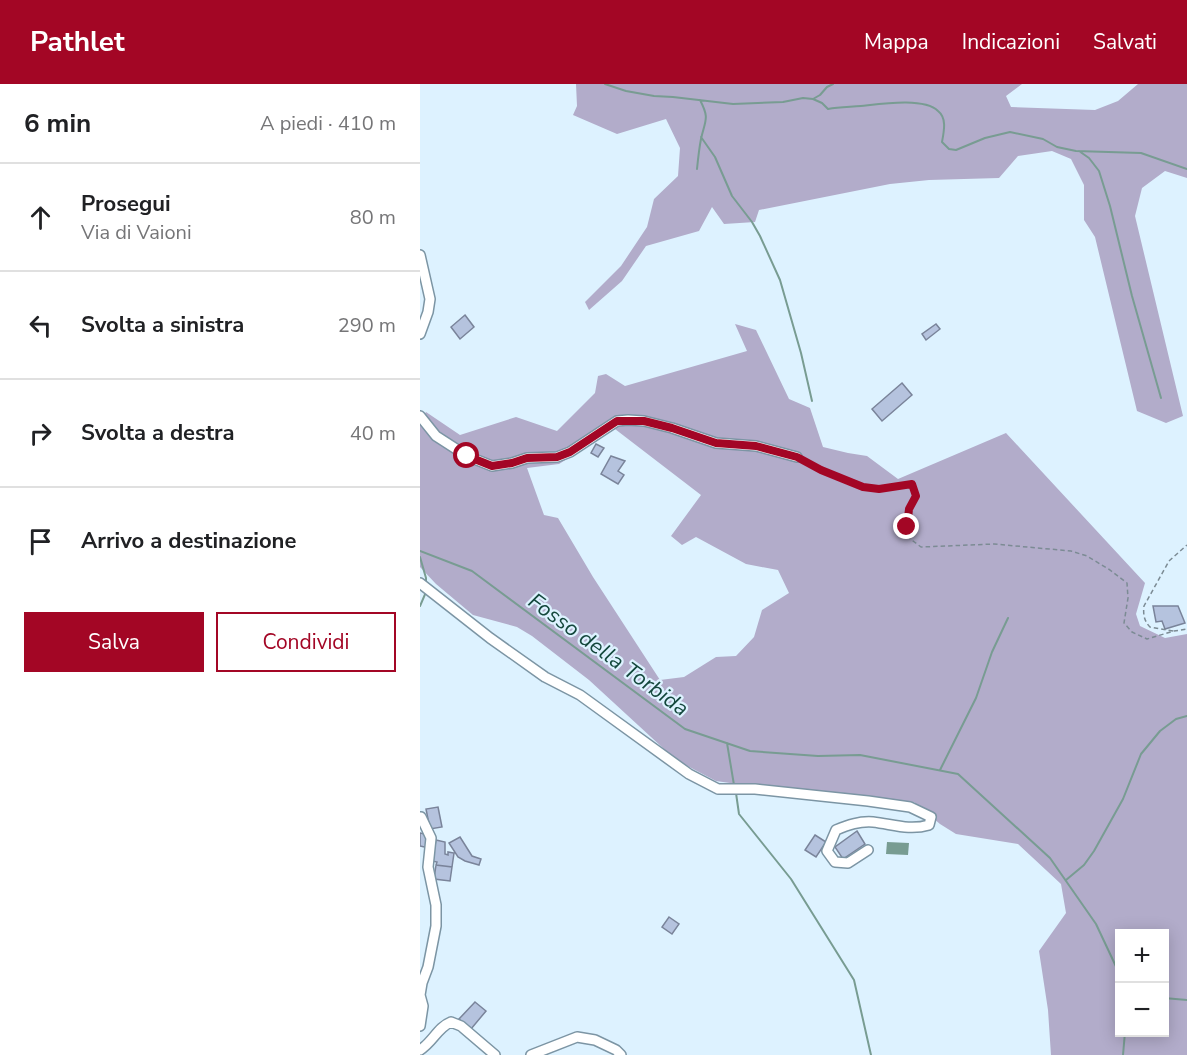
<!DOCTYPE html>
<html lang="it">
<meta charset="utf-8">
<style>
:root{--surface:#fff;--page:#f6f6f6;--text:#202124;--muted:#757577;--line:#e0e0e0;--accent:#a30625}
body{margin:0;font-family:"Nunito Sans",sans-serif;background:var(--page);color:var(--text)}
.controls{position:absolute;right:18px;bottom:18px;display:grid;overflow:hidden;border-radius:0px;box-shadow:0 3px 15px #0003}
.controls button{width:54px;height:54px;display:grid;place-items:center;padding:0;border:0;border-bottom:2px solid var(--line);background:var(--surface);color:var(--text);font:30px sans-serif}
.stop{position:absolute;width:18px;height:18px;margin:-14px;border:4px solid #a30625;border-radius:50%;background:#fff}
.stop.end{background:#a30625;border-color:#fff;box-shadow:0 2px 6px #0008}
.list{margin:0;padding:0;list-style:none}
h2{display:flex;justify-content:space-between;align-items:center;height:78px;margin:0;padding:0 24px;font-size:26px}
h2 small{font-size:20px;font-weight:400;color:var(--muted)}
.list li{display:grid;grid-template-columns:39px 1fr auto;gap:18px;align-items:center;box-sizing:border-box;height:108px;padding:0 24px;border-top:2px solid var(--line)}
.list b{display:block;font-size:22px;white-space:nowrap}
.list p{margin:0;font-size:20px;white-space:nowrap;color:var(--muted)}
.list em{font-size:20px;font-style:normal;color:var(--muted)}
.actions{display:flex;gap:12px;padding:18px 24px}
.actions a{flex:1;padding:14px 0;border:2px solid var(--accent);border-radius:0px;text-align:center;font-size:21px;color:var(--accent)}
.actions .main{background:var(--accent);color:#fff}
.icon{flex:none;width:33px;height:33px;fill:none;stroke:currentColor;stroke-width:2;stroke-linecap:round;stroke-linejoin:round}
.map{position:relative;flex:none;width:767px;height:971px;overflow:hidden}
header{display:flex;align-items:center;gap:36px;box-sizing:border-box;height:84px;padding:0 30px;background:var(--accent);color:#fff}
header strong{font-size:28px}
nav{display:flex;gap:33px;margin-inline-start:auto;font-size:21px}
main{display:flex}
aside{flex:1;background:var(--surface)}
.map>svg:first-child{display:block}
.forest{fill:#b2acca;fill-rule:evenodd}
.water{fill:#789c92}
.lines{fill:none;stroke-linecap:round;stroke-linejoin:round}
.stream{stroke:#789c92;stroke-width:2}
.building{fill:#b5c3de;stroke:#7a849a;stroke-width:1.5}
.street-casing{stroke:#7c95a4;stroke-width:12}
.path{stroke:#7c8b94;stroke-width:1.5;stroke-dasharray:4.5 3;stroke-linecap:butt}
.street{stroke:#fff;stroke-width:9}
.route{stroke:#a30625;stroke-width:8}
.labels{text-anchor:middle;stroke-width:4.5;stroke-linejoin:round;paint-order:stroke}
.water-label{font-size:22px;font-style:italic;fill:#14483d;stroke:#ddf2ff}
</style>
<header>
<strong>Pathlet</strong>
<nav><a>Mappa</a><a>Indicazioni</a><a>Salvati</a></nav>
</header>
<main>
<aside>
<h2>6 min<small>A piedi · 410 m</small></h2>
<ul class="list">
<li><svg class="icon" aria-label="ahead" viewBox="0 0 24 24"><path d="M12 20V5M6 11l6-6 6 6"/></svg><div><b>Prosegui</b><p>Via di Vaioni</p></div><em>80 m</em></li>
<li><svg class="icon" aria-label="left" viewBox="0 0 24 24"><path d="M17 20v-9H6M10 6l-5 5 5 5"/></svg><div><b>Svolta a sinistra</b></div><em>290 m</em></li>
<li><svg class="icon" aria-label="right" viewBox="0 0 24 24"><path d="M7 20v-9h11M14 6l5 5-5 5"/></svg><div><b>Svolta a destra</b></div><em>40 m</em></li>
<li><svg class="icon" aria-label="arrive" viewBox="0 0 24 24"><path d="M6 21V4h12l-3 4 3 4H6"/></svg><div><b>Arrivo a destinazione</b></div></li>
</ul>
<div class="actions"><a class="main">Salva</a><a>Condividi</a></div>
</aside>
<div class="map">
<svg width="767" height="971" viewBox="0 0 767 971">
<rect width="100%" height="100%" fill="#ddf2ff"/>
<path class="forest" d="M156,0H602L586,12L591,23L675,26L698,17L718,0H767V94L745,87L722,104L715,132L763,332L746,339L717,327L675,153L664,136V101L651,75L632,67L598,72L579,94L509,96L470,100L339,126L335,138L304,140L292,123L279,147L226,162L202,197L169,226L165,218L201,182L227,143L234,115L258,92L260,64L246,35L197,50L153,31L157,22Z
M315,240L336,246L369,315L390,324L403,363L428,369L447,372L478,395L586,349L725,499L716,530L720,542L745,554L767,550V971H631L628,926L619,867L646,829L641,800L598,760L536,750L520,740L494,718L324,701L296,697L256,676L169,596L112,552L97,543L53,531L16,500L0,483V338L6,328L40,351L96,333L137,347L175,309L178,292L186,290L205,302L327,267ZM195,345L281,411L251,452L262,461L276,453L326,480L358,486L369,509L342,526L334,553L316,572L296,573L264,593L240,596L173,493L138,434L124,431L107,384L139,380ZM700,850H744V948H700Z"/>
<path class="water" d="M467,758L489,759L488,771L466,770Z"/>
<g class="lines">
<path class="stream" d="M185,0L206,7L234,12L253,13L313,20L363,18L383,14L393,15L400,11L407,3L413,0
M393,15L402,19L408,25C419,23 430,23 441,22C460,20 504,13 518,27C527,34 524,47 522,58L529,65L536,66L565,54L590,48L623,55L637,63L656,67L721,69L767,85
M281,53L295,73L312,112L332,138L340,152L360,196L381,269L392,317
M659,67L669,74L679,87L690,122L712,212L741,314
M277,85C278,75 279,65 281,55C285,36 290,35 280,16
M0,467L52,487L265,645L330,667L398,672L440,671L538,690L630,774L676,840L700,891
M0,473L6,494V500
M0,522L6,508
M307,659L314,701
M520,686L556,614L572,568L588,534
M316,709L319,730L371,795L434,896L451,971
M646,796L664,781L674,767L703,715L721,670L740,647L756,635L767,632
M744,914L767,916
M703,971L705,948"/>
</g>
<path class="building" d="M45,231L54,243L40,255L31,243Z
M516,240L520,245L506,256L502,250Z
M482,299L492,311L462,337L452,325Z
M176,360L184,364L178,373L171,369Z
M191,372L205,377L198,387L204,391L198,400L181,390Z
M733,522H758L765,539L745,545L742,537L736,538Z
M18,723L22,743L10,745L6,725Z
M437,747L445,760L423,775L415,763Z
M0,749L9,751V764L0,762Z
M395,751L406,758L396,773L385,766Z
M40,753L52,772L61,775L59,781L45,777L38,773L29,759Z
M16,756L25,758V770L28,771V768L34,769L32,783L16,781L17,778L12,777Z
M16,781L32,783L30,797L14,795Z
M249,833L259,840L252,850L242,843Z
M55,918L66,927L51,945L39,935Z"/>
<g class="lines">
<g class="street-casing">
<path id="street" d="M0,171L10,215L8,228L0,250
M0,332L16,352L47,372L72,382L92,379L107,374L137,373L150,368L197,337L208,336L224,337L252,344L296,359L336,362L377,373
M0,499L70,554L125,593L160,611L269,690L298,705H335L448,717L490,723L511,733L509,741C489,747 472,740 453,738C439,737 428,741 416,746L407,767L415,778L428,779L448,766
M0,942L3,922L0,911L2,899L8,883L16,842V821L8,783L11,754L1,733
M0,966C12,959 18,943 31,938L41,942L75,971
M111,971L157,953L175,956L196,966L201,971"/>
</g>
<path class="path" d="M386,378C405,388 437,404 458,405C469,406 481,402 492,400L496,412C489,426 486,438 489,454L501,463L574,460L651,467L667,472L690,486L707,499L708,514L704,539L712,548L727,555L754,547L767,545
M753,547L730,543C724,537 723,530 724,522L749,477L767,461"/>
<use href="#street" class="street"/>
</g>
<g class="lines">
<path class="route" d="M47,372L72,382L92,379L107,374L137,373L150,368L197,337H224L252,344L296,359L336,362L377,373L401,386L443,403L459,405L492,400L496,412L489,425L487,443"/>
</g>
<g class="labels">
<g class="water-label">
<text transform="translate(189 570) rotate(36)" y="8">Fosso della Torbida</text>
</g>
</g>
</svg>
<div class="controls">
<button>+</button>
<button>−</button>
</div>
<div class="stop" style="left:47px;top:372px"></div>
<div class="stop end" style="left:487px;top:443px"></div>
</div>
</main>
